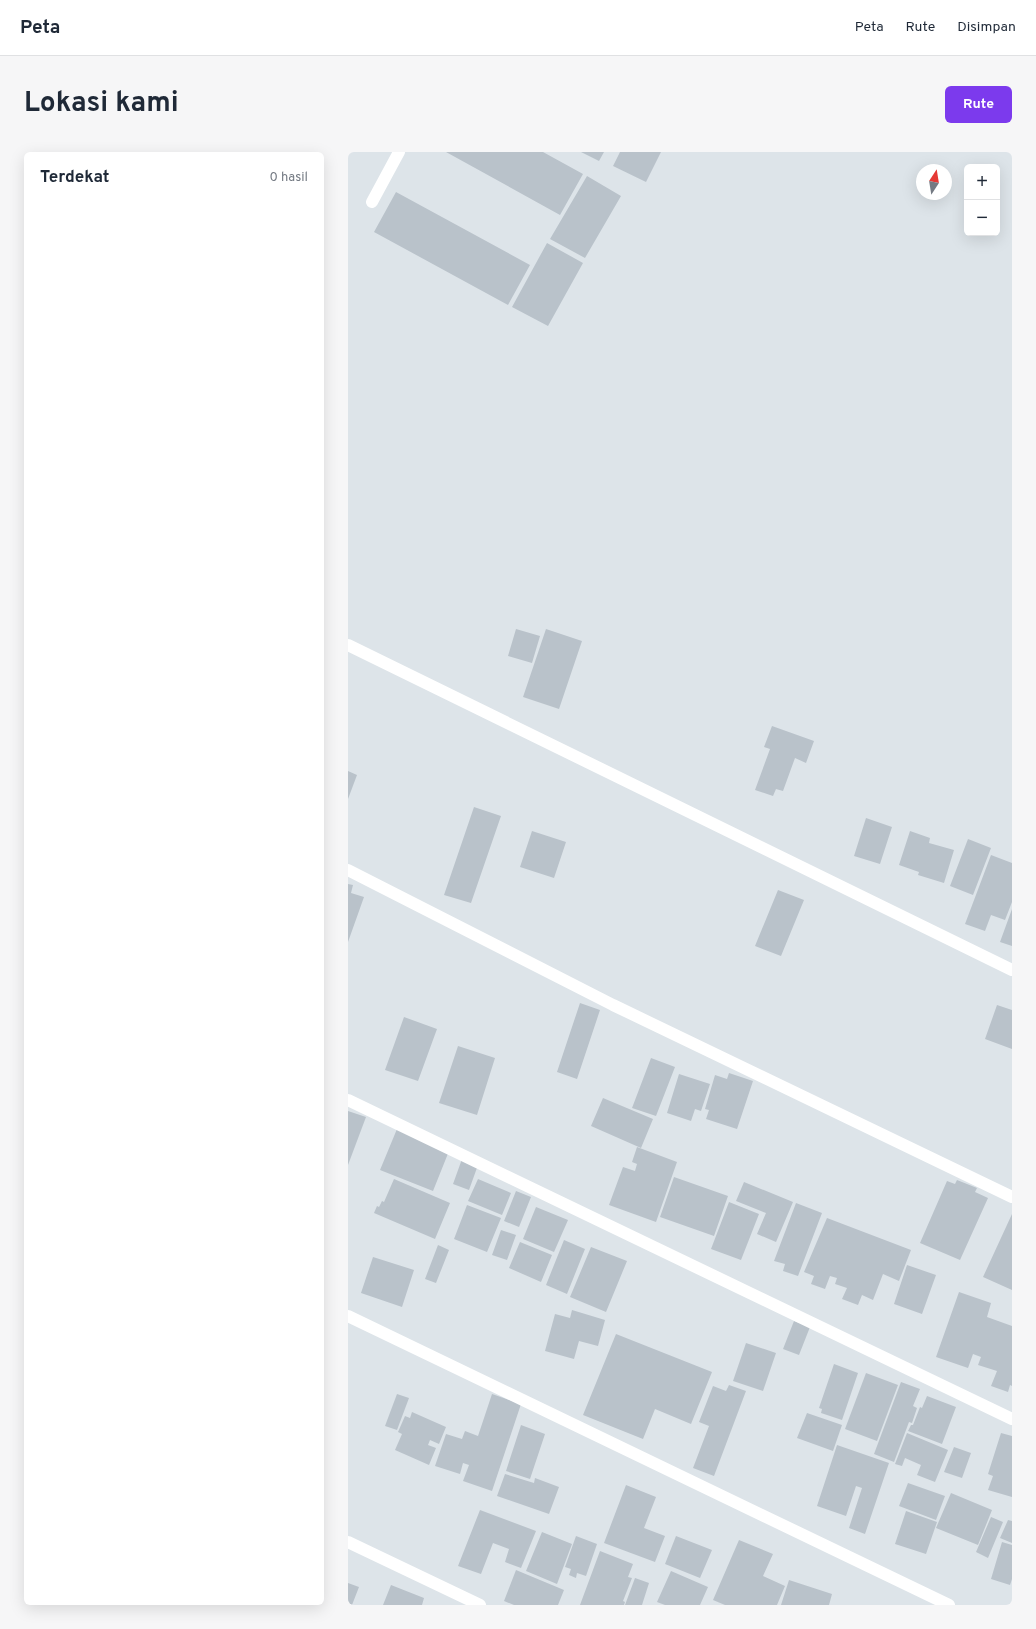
<!DOCTYPE html>
<html lang="id">
<meta charset="utf-8">
<style>
:root{--surface:#fff;--page:#f6f6f7;--text:#1f2937;--muted:#747a83;--line:#e0e1e3;--accent:#7c3aed}
body{margin:0;font-family:Overpass,sans-serif;background:var(--page);color:var(--text)}
.controls{position:absolute;right:12px;top:12px;display:grid;overflow:hidden;border-radius:6px;box-shadow:0 4px 16px #0002}
.controls button{width:36px;height:36px;display:grid;place-items:center;padding:0;border:0;border-bottom:1px solid var(--line);background:var(--surface);color:var(--text);font:20px sans-serif}
.compass{position:absolute;left:568px;top:12px;width:36px;height:36px;border-radius:50%;background:var(--surface);box-shadow:0 4px 16px #0002;rotate:12deg}
.list{margin:0;padding:0;list-style:none}
h2{display:flex;justify-content:space-between;align-items:center;height:52px;margin:0;padding:0 16px;font-size:17px}
h2 small{font-size:13px;font-weight:400;color:var(--muted)}
.map{position:relative;flex:none;width:664px;height:1453px;overflow:hidden;border-radius:6px}
header{display:flex;align-items:center;gap:24px;box-sizing:border-box;height:56px;padding:0 20px;background:var(--surface);border-bottom:1px solid var(--line)}
header strong{font-size:19px}
nav{display:flex;gap:22px;margin-inline-start:auto;font-size:14px}
.intro{display:flex;align-items:center;justify-content:space-between;box-sizing:border-box;height:96px;padding:0 24px}
h1{margin:0;font-size:28px}
.button{padding:10px 18px;border-radius:6px;background:var(--accent);color:#fff;font-size:14px;font-weight:700}
main{display:flex;gap:24px;padding:0 24px}
aside{flex:1;background:var(--surface);border-radius:6px;box-shadow:0 4px 16px #0002}
.map>svg:first-child{display:block}
.building{fill:#b9c2ca}
.lines{fill:none;stroke-linecap:round;stroke-linejoin:round}
.minor{stroke:#fff;stroke-width:12}
</style>
<header>
<strong>Peta</strong>
<nav><a>Peta</a><a>Rute</a><a>Disimpan</a></nav>
</header>
<div class="intro"><h1>Lokasi kami</h1><a class="button">Rute</a></div>
<main>
<aside>
<h2>Terdekat<small>0 hasil</small></h2>
<ul class="list">
</ul>
</aside>
<div class="map">
<svg width="664" height="1453" viewBox="0 0 664 1453">
<rect width="100%" height="100%" fill="#dde4e9"/>
<path class="building" d="M98,0H195L235,22L212,63Z
M233,0H256L251,9Z
M272,0H313L298,30L265,14Z
M239,24L273,44L237,106L202,87Z
M48,40L182,113L160,153L26,80Z
M199,91L235,111L200,174L164,155Z
M168,477L192,484L184,511L160,504Z
M198,477L234,489L211,557L175,545Z
M424,574L466,589L458,611L447,606L435,639L428,637L425,644L407,638L422,597L416,595Z
M0,619L9,623L0,647Z
M126,655L153,664L123,751L96,743Z
M518,666L544,675L532,712L506,704Z
M184,679L218,690L206,726L172,715Z
M562,679L582,686L581,691L606,698L596,731L570,723L571,720L551,713Z
M620,687L643,696L625,743L602,734Z
M643,703L664,711V750L657,768L643,763L637,779L617,772Z
M0,732L5,733L3,741L16,745L0,790Z
M430,738L456,748L433,804L407,794Z
M664,757V794L652,790Z
M232,851L252,858L229,927L209,920Z
M649,853L664,858V897L637,887Z
M56,865L89,877L70,929L37,918Z
M110,894L147,906L129,963L91,951Z
M303,906L327,915L308,964L284,956Z
M381,921L405,929L389,977L358,967L361,958L357,957L367,923L379,927Z
M331,922L362,932L353,959L347,957L343,969L319,961Z
M255,946L305,967L293,996L243,974Z
M0,959L18,965L0,1013Z
M49,977L101,999L85,1039L32,1018Z
M289,995L329,1010L308,1070L261,1053L275,1015L287,1019L289,1012L284,1010Z
M114,1007L130,1013L121,1038L105,1032Z
M326,1025L380,1044L366,1084L312,1065Z
M46,1027L102,1051L87,1087L26,1061L29,1054L31,1055L34,1049L36,1050Z
M130,1027L163,1041L154,1063L120,1049Z
M609,1028L629,1036L627,1040L640,1046L612,1108L572,1091L599,1029L607,1032Z
M396,1030L445,1050L428,1090L409,1082L418,1061L388,1049Z
M168,1039L183,1045L171,1075L156,1069Z
M381,1050L411,1062L393,1108L363,1097Z
M448,1051L474,1061L450,1124L435,1119L437,1112L426,1109Z
M119,1053L153,1066L139,1100L106,1087Z
M188,1055L220,1068L206,1100L175,1087Z
M664,1062V1138L635,1125Z
M479,1066L563,1098L551,1129L535,1122L525,1148L514,1143L510,1153L494,1147L499,1136L487,1132L489,1126L482,1124L477,1137L463,1132L466,1124L456,1120Z
M153,1078L168,1083L159,1108L144,1103Z
M216,1088L237,1097L219,1142L198,1133Z
M172,1090L204,1103L193,1130L161,1116Z
M90,1093L101,1098L88,1131L77,1127Z
M243,1095L279,1109L258,1160L222,1145Z
M25,1105L66,1118L54,1155L13,1141Z
M559,1113L588,1123L574,1162L546,1152Z
M611,1140L643,1151L639,1165L664,1174V1234L662,1233L660,1240L643,1234L649,1219L630,1213L633,1205L625,1202L620,1216L588,1205Z
M224,1158L257,1168L250,1194L231,1189L226,1207L197,1199L207,1162L222,1166Z
M446,1169L462,1175L451,1203L435,1197Z
M268,1182L364,1220L343,1272L307,1257L295,1287L235,1263Z
M398,1191L428,1201L415,1239L385,1229Z
M486,1212L510,1221L494,1268L473,1261L474,1257L471,1256Z
M518,1221L550,1233L529,1289L497,1277Z
M553,1230L572,1237L565,1254L569,1256L564,1271L561,1270L546,1310L526,1302Z
M381,1233L398,1239L366,1324L345,1316L361,1274L351,1270L365,1234L378,1239Z
M49,1242L61,1246L49,1278L37,1274Z
M144,1242L173,1252L144,1339L115,1329L121,1313L115,1311L112,1322L87,1314L98,1282L114,1287L117,1279L130,1284Z
M579,1244L608,1255L594,1292L560,1279L563,1273H565L572,1255L574,1256Z
M64,1260L98,1275L91,1292L82,1288L80,1293L88,1296L81,1313L47,1298L54,1282L50,1280L57,1264L62,1266Z
M459,1261L494,1273L485,1299L449,1286Z
M173,1273L197,1282L182,1327L158,1319Z
M559,1281L600,1298L587,1330L569,1323L573,1313L557,1306L554,1314L547,1312Z
M653,1281L664,1284V1345L640,1338L645,1324L640,1322Z
M489,1293L541,1311L517,1382L501,1376L514,1336L508,1334L498,1364L469,1354Z
M606,1295L623,1301L614,1326L596,1320Z
M157,1322L186,1331L187,1326L211,1335L201,1362L149,1344Z
M560,1331L597,1344L588,1368L551,1354Z
M278,1333L308,1345L296,1376L317,1384L307,1410L256,1391Z
M603,1341L644,1358L630,1393L588,1376Z
M132,1358L188,1379L173,1416L157,1410L161,1397L145,1391L133,1422L110,1414Z
M558,1359L589,1370L578,1402L547,1392Z
M643,1365L655,1370L640,1406L628,1400Z
M660,1368L664,1369V1391L652,1386Z
M194,1380L224,1392L209,1432L178,1419Z
M228,1384L249,1392L238,1424L229,1421L228,1426L221,1423L223,1417L217,1415Z
M328,1384L364,1398L352,1426L317,1412Z
M391,1388L425,1402L415,1424L437,1434L429,1453H377L365,1448Z
M654,1390L664,1393V1427L662,1433L643,1427Z
M252,1399L285,1412L280,1425L284,1426L275,1449L277,1450L276,1453H232Z
M168,1418L216,1438L210,1453H166L156,1449Z
M323,1419L360,1435L352,1453H317L309,1450Z
M287,1426L301,1431L294,1453H277Z
M441,1428L484,1442L481,1453H433Z
M0,1431L11,1435L4,1453H0Z
M43,1433L76,1446L74,1453H35Z"/>
<g class="lines">
<path class="minor" d="M24,50L51,0
M0,493L664,818
M0,718L265,853L664,1045
M0,948L664,1267
M0,1164L601,1453
M0,1390L132,1453"/>
</g>
</svg>
<div class="controls">
<button>+</button>
<button>−</button>
</div>
<svg class="compass" viewBox="-18 -18 36 36"><path d="M0-13l5 13h-10z" fill="#e53935"/><path d="M0 13l5-13h-10z" fill="#747a83"/></svg>
</div>
</main>
